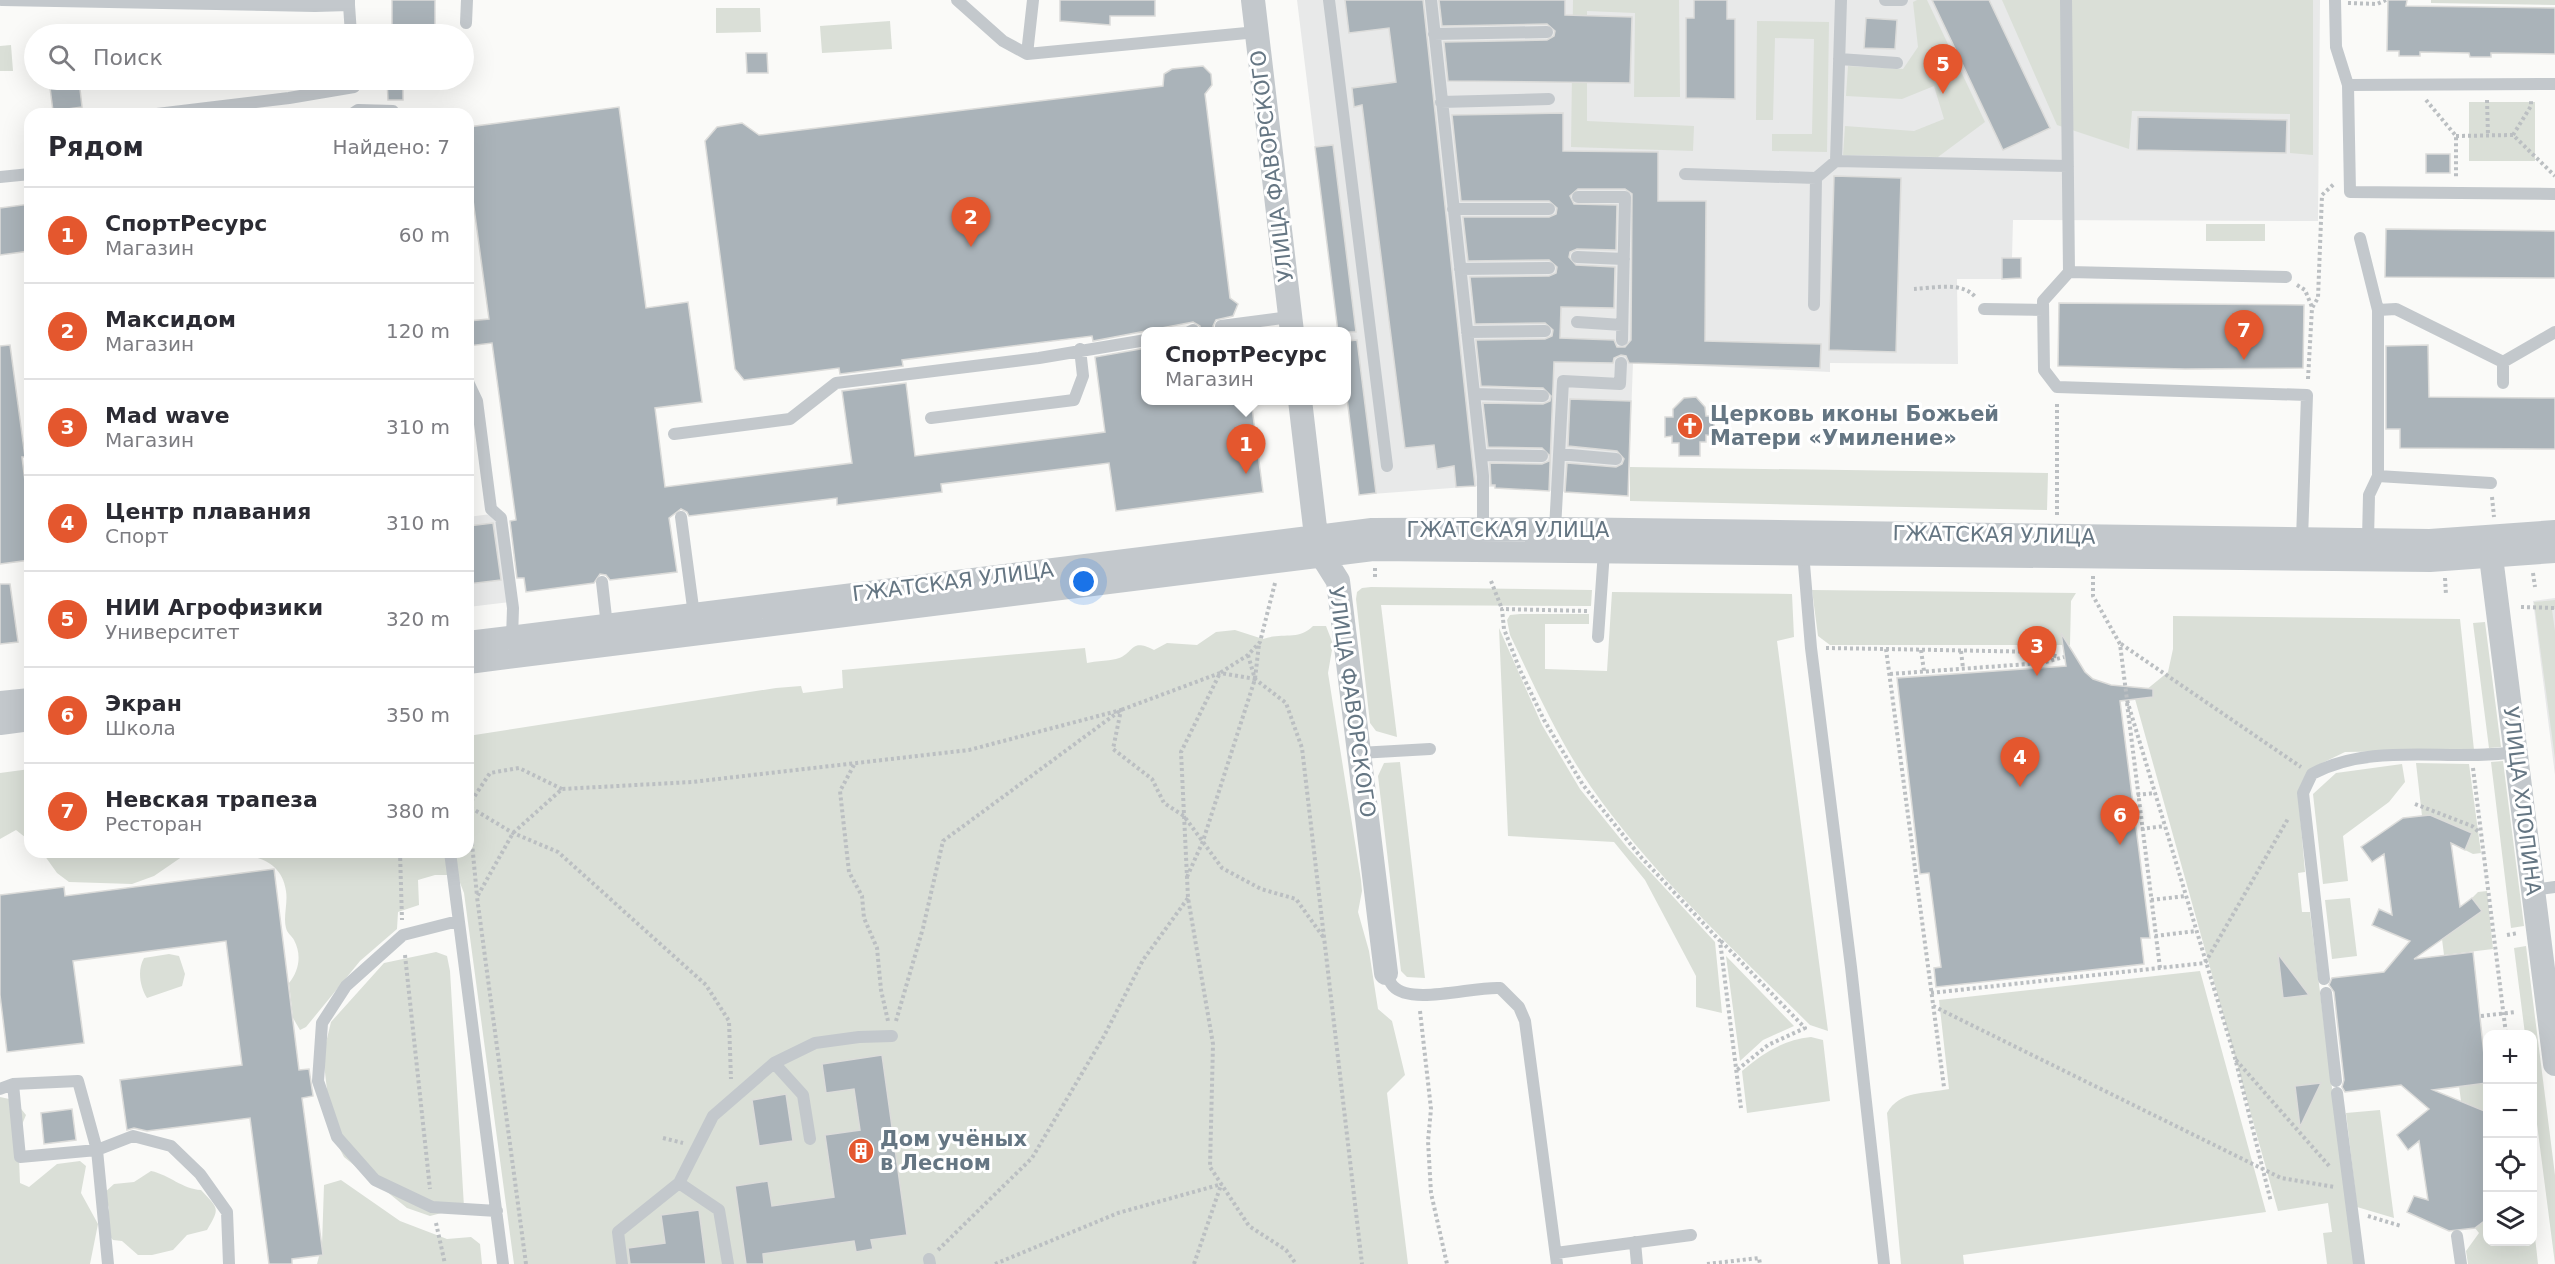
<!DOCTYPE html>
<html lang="ru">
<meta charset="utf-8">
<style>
:root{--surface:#fff;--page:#f7f7f7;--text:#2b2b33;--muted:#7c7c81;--line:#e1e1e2;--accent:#e4572e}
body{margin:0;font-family:"DejaVu Sans",sans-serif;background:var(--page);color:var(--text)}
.controls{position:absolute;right:18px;bottom:18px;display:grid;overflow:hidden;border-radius:12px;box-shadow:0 6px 24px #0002}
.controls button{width:54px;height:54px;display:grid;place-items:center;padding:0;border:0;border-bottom:2px solid var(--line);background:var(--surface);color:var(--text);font:30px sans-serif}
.you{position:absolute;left:1084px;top:582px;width:21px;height:21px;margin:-15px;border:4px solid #fff;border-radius:50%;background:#1a73e8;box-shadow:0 0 0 9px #1a73e833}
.badge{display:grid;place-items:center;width:39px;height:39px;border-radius:50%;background:var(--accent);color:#fff;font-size:20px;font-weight:700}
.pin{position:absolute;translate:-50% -50px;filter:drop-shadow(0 2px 3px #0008)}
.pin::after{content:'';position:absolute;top:32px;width:21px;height:18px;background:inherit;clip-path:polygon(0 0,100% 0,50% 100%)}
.popup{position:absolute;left:1141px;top:327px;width:210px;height:78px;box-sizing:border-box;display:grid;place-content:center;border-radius:12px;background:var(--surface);filter:drop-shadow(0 2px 4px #0005);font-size:20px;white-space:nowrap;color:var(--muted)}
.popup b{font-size:22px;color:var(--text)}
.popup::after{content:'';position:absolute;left:50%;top:100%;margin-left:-12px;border:12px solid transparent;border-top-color:var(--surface)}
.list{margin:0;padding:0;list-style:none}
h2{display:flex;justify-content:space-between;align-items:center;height:78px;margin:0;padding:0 24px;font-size:26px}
h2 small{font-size:20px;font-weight:400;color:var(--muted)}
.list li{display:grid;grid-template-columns:39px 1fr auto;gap:18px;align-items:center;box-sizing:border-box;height:96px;padding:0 24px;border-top:2px solid var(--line)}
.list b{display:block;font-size:22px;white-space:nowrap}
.list p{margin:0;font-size:20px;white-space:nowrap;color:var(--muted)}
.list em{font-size:20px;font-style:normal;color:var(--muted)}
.icon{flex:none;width:33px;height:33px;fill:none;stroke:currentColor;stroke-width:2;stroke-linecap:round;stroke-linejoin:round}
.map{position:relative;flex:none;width:2555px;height:1264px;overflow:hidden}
.search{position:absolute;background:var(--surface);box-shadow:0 6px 24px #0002;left:24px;top:24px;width:450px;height:66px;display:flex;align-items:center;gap:15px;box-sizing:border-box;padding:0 21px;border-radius:33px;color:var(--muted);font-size:22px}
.panel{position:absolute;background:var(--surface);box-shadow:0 6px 24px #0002;left:24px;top:108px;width:450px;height:750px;border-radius:18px}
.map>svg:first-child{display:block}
.built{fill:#e8e9e9}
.green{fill:#dadfd7}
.building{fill:#aab3b9;stroke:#dcdcda;stroke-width:1.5;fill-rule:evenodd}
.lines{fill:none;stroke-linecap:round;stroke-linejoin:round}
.path{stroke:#bbbfc2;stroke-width:4;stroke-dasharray:3 3;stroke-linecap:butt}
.service{stroke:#c3c8cc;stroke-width:12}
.minor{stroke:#c3c8cc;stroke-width:24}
.labels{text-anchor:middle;stroke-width:6;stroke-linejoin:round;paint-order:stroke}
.street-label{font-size:21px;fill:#657683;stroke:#fff}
.poi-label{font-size:21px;font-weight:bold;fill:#657683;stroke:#fff;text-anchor:start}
</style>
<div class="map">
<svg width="2555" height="1264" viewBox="0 0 2555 1264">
<rect width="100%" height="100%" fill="#fafaf8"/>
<path class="built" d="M1297,0H2320L2318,221L2013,220L2012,258H2002V279H1957L1958,364L1830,363V372L1633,363L1628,496L1478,486L1359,495L1347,398L1346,332L1315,147Z
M499,513L511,602L468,607V517Z
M2555,598V775L2533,601Z"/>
<path class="green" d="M1573,0H1679L1680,97H1634L1635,13L1587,11V121L1694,126L1693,151L1571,147Z
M1917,0H1927L1985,122L1938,157L1843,155L1845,126L1914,131L1944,119L1934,86L1902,99L1846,96L1848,66L1903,69L1918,47L1913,2Z
M2002,0H2313V155L2290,153V114L2132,111L2129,149L2057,125Z
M2431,0H2555V5L2431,3Z
M716,8H760L761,32L716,33Z
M890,21L892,49L822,53L820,26Z
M1757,21L1829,22L1827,152L1772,151V134H1812L1814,39L1775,38L1773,120H1756Z
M11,45L13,71H0V46Z
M2469,102H2535V161H2469Z
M2206,224H2265V241H2206Z
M1630,467L2048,473L2047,510L1630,501Z
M1371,587L1592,590L1591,606L1381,605L1397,737L1376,731L1370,723L1356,599L1357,592L1362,588Z
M1812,590L2076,593L2071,601L2070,645H1830L1818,636Z
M1612,592L1792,594L1794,637L1777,641L1828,1031L1810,1025C1734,950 1653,875 1591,787C1558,740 1535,687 1510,635L1507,620L1510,615L1520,614H1589V624H1545V669L1607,671Z
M2555,600V609L2552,610L2555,631V759L2534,602Z
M2173,616L2460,619L2474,750L2345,752L2318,765L2298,792L2305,872L2298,873L2302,912H2310L2354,1264H2327L2323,1233L2332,1232L2328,1203L2278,1211L2135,699L2168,672L2173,649Z
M2485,622L2501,747L2489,748L2473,623Z
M1313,626H1326L1333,644L1328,673L1361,880L1362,891L1358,912L1369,951L1378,1009L1392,1021L1405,1075L1387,1093L1408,1264H514L464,893L457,875H435L418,880L419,905L398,912L397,929L360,961L306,1027L300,1030L293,1018L289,983C299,971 302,955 294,940C292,936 287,933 286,928C283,917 288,903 286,891C281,855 245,854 216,852H468V736L776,688L801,686L803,693L843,688L842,670L1085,648L1087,663C1096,661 1107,661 1116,659C1135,654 1129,637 1154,650L1167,643L1197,645L1216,632L1235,630L1263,639C1281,632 1299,641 1313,626Z
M1499,628L1542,725L1580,789L1627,847L1715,942L1722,1013L1696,1007V976L1645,880L1614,842L1508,836Z
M2503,761L2524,926L2511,928L2491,762Z
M1400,762L1425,978L1407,977L1401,971L1378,776L1384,763Z
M2416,763L2469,764L2481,853L2473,854L2465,850L2472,833L2430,815L2422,816Z
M2402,764L2405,782L2389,802L2343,836L2348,881L2323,884L2313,794L2336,773Z
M30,769V841L16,830L0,839V773Z
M42,852H189L154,876L132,884L69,882L57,873Z
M2487,891L2493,949L2444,955L2442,939L2482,911L2472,898L2478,892Z
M2350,898L2357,956L2332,959L2325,900Z
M2526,946L2555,1175V1264L2533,1093L2532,1034H2525L2514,948Z
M436,952L447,956L450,971L464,1207L430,1216L407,1208L344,1157L332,1134L323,1055L331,1022L384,963Z
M169,954L179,956L185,974L182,986L147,998C140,987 137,970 144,958Z
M1726,956L1794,1026L1763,1040L1740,1061Z
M2200,971L2266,1212L1963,1255L1964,1264H1901L1887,1113C1900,1090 1925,1094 1949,1089L1939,1000Z
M1811,1037L1823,1040L1830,1101L1747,1113L1742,1071C1763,1053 1783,1040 1811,1037Z
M2487,1083V1112L2461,1101L2459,1086Z
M0,1097L14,1100L26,1115L18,1134L20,1183L29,1187L57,1164L80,1161L86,1166L81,1193L98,1224L90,1264H0Z
M2380,1110L2394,1218L2357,1207L2346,1113Z
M151,1171C170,1175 182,1189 201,1190C219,1209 220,1208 207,1230L187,1235L173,1250L152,1255H138L122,1241L113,1240L106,1232L109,1208L104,1193L114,1184L134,1182Z
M341,1180L400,1221L447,1239L471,1237L480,1244L482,1264H317L322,1245L324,1185Z
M2487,1219L2488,1242H2532L2533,1219L2538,1264H2468L2466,1251L2479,1233L2475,1228Z"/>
<path class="building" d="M392,0H435V34H392Z
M1060,0H1155V16H1110V25L1060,21Z
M1345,0H1423L1475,486L1456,487L1454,466L1437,469L1434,445L1405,448L1362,105L1354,107L1352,88L1396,82L1389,28L1349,33Z
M1439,0H1565V15L1632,17L1630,83L1448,81L1444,42L1547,40L1554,36L1555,31L1547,24L1442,26Z
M1694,0H1727V19H1735V99L1686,98V18H1694Z
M1932,0H1989L2050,128L2003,150Z
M2388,0H2407L2406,6L2555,8V54L2491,53V57H2470L2469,53L2420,52V56H2399V51H2387Z
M1866,18L1897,20L1895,49L1864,48Z
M746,53H767L768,73H747Z
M1203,66L1211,74L1212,85L1205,94L1230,298L1238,304L1233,316L1216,320L1213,326L1215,332H1201L1200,326L1193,322L1093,341L1092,336L902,360L903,366L840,374L839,368L744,380L735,369L705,141L717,127L742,123L759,135L1163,86L1164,74L1172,69Z
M49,80H79L82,107L53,111Z
M387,80H403V100H388Z
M619,107L646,308L688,302L702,402L655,408L665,487L852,463L842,391L906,383L915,456L1105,432L1095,357L1146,348V400H1251L1263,492L1116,511L1109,463L941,484L942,492L837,505V498L689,516L687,512L681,509L669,518L677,572L610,580L606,575L600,574L594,583L526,592L524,578H517L510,521L516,520L492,343L468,346V321L489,319L468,163V127Z
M1563,113V151L1658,152V201H1706L1705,341L1821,344L1820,368L1629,363L1626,356L1621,355L1614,358L1613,363L1554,362L1549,491L1495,488V485H1491L1490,463L1542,464L1549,461L1550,456L1542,448L1488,447L1483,403L1543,404L1550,401L1551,396L1543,388L1481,386L1476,340L1545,339L1552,336L1553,330L1545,323L1475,324L1470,277L1549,276L1556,273L1557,267L1549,260L1468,261L1463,217H1549L1556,214L1557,208L1549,201H1461L1452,115ZM1578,189H1625L1632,194L1631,340L1625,347H1617L1614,340L1560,338L1561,307L1614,308L1615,267L1576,265L1569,257L1570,252L1577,249L1616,250L1617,205L1574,204L1570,196Z
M2138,117L2287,120L2286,153L2137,150Z
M1333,145L1356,332H1338L1315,147Z
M2426,154H2450V173H2426Z
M1834,176L1901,178L1896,352L1829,350Z
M30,204V251L0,255V208Z
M2386,229L2555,231V278L2385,277Z
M2002,258H2021V278L2002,279Z
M2059,303L2304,305L2303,368L2185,369L2058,366Z
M1357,340L1376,493L1359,495L1347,398V341Z
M10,345L25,457H22L30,521V560L0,564V346Z
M2428,345L2429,397L2555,398V449L2400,448V429H2386V346Z
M1696,397L1705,407L1706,416H1714V436L1706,435V442H1700V456H1679V443H1672V436L1665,437V417H1673V409L1684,398Z
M1570,399L1631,401L1628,496L1565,492L1567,463L1616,467L1622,464L1624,459L1617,451L1568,446Z
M493,523L501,580L468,584V526Z
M0,584H10L18,642L0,644Z
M2061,633L2085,672L2093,679L2111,685L2153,689V697L2120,701L2150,938H2141L2144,964L1936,987L1934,968L1941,967L1929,873L1920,874L1897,678L2066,666Z
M2430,815L2472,833L2465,850L2451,843L2460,907L2472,898L2482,911L2414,959L2473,952L2487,1083L2433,1090L2487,1112V1219L2475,1228L2449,1231L2407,1212L2414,1196L2428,1200L2419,1141L2408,1150L2397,1135L2429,1109L2401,1085L2345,1092L2342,1087L2344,1080L2334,992L2329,985L2332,978L2384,972L2410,941L2372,925L2379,909L2392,915L2384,854L2372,862L2361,847L2403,818Z
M274,869L299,1070L309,1069L313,1096L302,1098L323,1255L292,1259V1264H269L250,1118L147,1131L134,1128L127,1130L120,1080L242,1065L226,941L73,961L84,1043L7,1052L0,995V895L64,887L65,896Z
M2278,954L2309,995L2283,998Z
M882,1055L907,1235L871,1240L873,1249L856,1252L854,1241L763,1254L764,1264H746L735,1186L768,1181L772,1206L834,1197L825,1135L860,1130L854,1089L826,1093L822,1064Z
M2321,1083L2300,1127L2295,1086Z
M786,1094L793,1141L759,1146L752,1100Z
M72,1109L76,1140L44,1144L41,1113Z
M699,1210L706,1264H630L628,1248L665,1243L661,1215Z"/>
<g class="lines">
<path class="path" d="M2348,3L2377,4L2386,0
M2426,100L2456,136V178
M2487,100L2488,135
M2513,135L2531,106V99
M2456,136L2513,135L2555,176
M2297,285L2305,290L2312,307
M1914,289C1934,288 1964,281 1976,298
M2308,379L2312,308L2318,298L2322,195L2334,184
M2492,497L2494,517
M2057,515V402
M1375,568V580
M2533,573L2535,587
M2093,576V596L2120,644L2127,700L2235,1058L2271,1202
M2445,578L2446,595
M1491,581L1502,609
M1275,583L1260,642L1248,655L1220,673L1181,752L1188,898L1213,1044L1210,1167L1249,1226L1286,1250L1296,1264
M2521,607L2555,608
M1587,611L1502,609L1504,629L1520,670L1544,720L1583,785L1640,856L1720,941L1741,1108
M2121,644L2301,767
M1826,648L1886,649L1944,1087
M1886,649L2042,652L2059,657
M1921,650L1924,671
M1961,651L1963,668
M1248,655L1255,679L1286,703L1302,748L1362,1264
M1890,674L2042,663L2064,657
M2127,703L2160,968
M854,765L840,791L849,872L862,896L864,918L877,948L881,990L888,1021
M2473,768L2506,1034
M562,789L519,768L490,773L468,806L513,833L558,852L706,985L729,1021L731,1079
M2137,795L2155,793
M468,801L477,896
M2415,804L2472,826L2480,833
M2141,829L2165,826
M400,852L402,920
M1187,877L1203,841L1255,679L1259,644
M2151,900L2186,896
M2507,935L2518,933
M2155,936L2196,931
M1721,941L1805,1028L1768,1045L1737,1070
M405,955L430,1189
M1931,993L2205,963L2289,817
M1933,1006L2281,1178L2335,1187
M1420,1011L1431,1109L1428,1141L1431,1193L1447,1264
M2481,1016L2516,1012
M896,1021L923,928L943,841L1121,710L1220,673L1255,679
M2236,1060L2330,1167
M663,1138L683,1143
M2368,1216L2401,1226
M436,1223L445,1264
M938,1250L1032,1158L1104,1036L1143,960L1188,898
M526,1264L477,897L513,833L562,789L692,782L969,750L1121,710L1113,749L1152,779L1164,803L1184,816L1222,868L1261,889L1296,899L1324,938
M995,1264L1118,1213L1222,1184
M1194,1264L1221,1185
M1707,1264L1759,1258L1760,1264"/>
<path class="service" d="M2,0L315,6L349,5V0
M957,0L1003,41L1027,54
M1033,0L1027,54L1257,32
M1329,0L1387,466
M1431,0L1483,476V530
M1885,0H1902
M2066,0L2069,272
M2335,0L2336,47L2348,85L2555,84
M349,5L351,34
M466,23L467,0
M1434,34L1547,32
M1839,59L1897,63
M2348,85L2350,192L2555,194
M1441,102L1549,99
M157,114L289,98L354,87
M352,114L358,110L393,111
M1836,161L1841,0
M1685,174L1816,178L1836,161L2068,166
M0,177L30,174
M1578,197H1625L1622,340
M1453,209H1549
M2360,238L2378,310V476L2491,483
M1577,257L1624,259
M1460,269L1549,268
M2286,277L2069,272L2043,301L2044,370L2057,387L2307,395L2302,539
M1814,305L1816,178
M1984,309L2043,310
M2378,310L2396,309L2503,362L2555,332
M1577,322L1622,325
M1221,326L1290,317
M1189,332L1193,330
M1467,332L1545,331
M468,382L477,401L491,509L501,518L513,608L512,638
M2503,383V362
M1474,394L1543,396
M931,418L1074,400L1083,376L1080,349
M674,434L790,419L836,383L1039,358L1146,340
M1559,454L1616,459
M1481,455L1542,456
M681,517L694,615
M1555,529L1563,381L1620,384L1621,363
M2368,540L2369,495L2378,476
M1803,552L1811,648L1851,967L1884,1264
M602,582L607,626
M1598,637L1604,551
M1359,753L1430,749
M450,852L503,1264
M2533,890L2555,887
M458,921L403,935L346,986L322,1023L318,1081L337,1137L375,1180L432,1207L497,1211
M1386,973C1388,977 1390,983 1393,986C1411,1006 1474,986 1500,988L1519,1007L1525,1021L1557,1264
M2324,979L2303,793L2312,774C2372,741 2450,762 2515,752
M2326,993L2336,1081
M774,1063L803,1095L810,1139
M13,1084L20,1157L97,1150L108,1264
M0,1089L13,1084L78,1081L97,1150L133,1136L171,1146L200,1174L227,1212L229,1264
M2337,1093L2359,1264
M679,1183L719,1210L728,1264
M2457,1236L2461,1264
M1635,1242L1637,1264
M1556,1253L1691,1235
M929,1259L930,1264
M622,1264L618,1232L679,1183L713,1116L774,1063L815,1043L859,1037L892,1036"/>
<path class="minor" d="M1253,0L1292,332
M1300,400L1316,536L1321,554L1338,581L1386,973
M2489,541L2555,1064
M468,643L1372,530L1555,529L2430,541L2555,532
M468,662L1373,549L2430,560L2555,551
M0,703L30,700
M0,723L30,719"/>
</g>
<defs>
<g id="church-disc" transform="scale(1.35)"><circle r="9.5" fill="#e4572e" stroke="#fff"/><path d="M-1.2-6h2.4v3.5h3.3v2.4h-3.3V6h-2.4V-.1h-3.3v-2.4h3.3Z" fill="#fff"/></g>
<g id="building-disc" transform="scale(1.35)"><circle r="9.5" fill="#e4572e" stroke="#fff"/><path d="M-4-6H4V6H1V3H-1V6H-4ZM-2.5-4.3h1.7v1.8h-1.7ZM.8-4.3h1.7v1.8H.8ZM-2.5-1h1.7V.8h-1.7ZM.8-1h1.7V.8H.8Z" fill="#fff"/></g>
</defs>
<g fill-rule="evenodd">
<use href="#church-disc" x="1690" y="426"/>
<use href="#building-disc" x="861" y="1151"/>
</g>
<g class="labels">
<g class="street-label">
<text transform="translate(1272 166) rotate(-97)" y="7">УЛИЦА ФАВОРСКОГО</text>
<text x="1508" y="537">ГЖАТСКАЯ УЛИЦА</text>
<text transform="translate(1994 535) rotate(1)" y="7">ГЖАТСКАЯ УЛИЦА</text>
<text transform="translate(953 582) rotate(-7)" y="7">ГЖАТСКАЯ УЛИЦА</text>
<text transform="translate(1352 702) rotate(82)" y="7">УЛИЦА ФАВОРСКОГО</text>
<text transform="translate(2522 801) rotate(83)" y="7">УЛИЦА ХЛОПИНА</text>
</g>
<g class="poi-label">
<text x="1710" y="421">Церковь иконы Божьей<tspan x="1710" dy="24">Матери «Умиление»</tspan></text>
<text x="880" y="1146">Дом учёных<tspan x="880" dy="24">в Лесном</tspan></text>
</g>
</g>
</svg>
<div class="controls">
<button>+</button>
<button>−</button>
<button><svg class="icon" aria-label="locate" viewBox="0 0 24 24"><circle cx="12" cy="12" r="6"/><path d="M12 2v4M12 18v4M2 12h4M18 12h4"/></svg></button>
<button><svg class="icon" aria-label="layers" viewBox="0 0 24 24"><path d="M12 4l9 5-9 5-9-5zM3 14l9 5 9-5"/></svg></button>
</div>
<div class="you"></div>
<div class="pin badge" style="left:1246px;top:474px">1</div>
<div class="popup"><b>СпортРесурс</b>Магазин</div>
<div class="pin badge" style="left:971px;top:247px">2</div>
<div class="pin badge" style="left:2037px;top:676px">3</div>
<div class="pin badge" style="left:2020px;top:787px">4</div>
<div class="pin badge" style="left:1943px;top:94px">5</div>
<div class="pin badge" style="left:2120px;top:845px">6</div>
<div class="pin badge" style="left:2244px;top:360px">7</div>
<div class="search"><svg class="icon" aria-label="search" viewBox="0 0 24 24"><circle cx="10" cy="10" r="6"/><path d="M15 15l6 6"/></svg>Поиск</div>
<section class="panel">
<h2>Рядом<small>Найдено: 7</small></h2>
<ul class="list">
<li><span class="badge">1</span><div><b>СпортРесурс</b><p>Магазин</p></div><em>60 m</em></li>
<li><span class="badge">2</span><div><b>Максидом</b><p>Магазин</p></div><em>120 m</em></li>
<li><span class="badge">3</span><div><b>Mad wave</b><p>Магазин</p></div><em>310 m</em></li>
<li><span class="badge">4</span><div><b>Центр плавания</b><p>Спорт</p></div><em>310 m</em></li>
<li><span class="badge">5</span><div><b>НИИ Агрофизики</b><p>Университет</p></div><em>320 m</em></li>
<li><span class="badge">6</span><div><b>Экран</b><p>Школа</p></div><em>350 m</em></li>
<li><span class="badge">7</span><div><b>Невская трапеза</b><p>Ресторан</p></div><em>380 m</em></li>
</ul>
</section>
</div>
